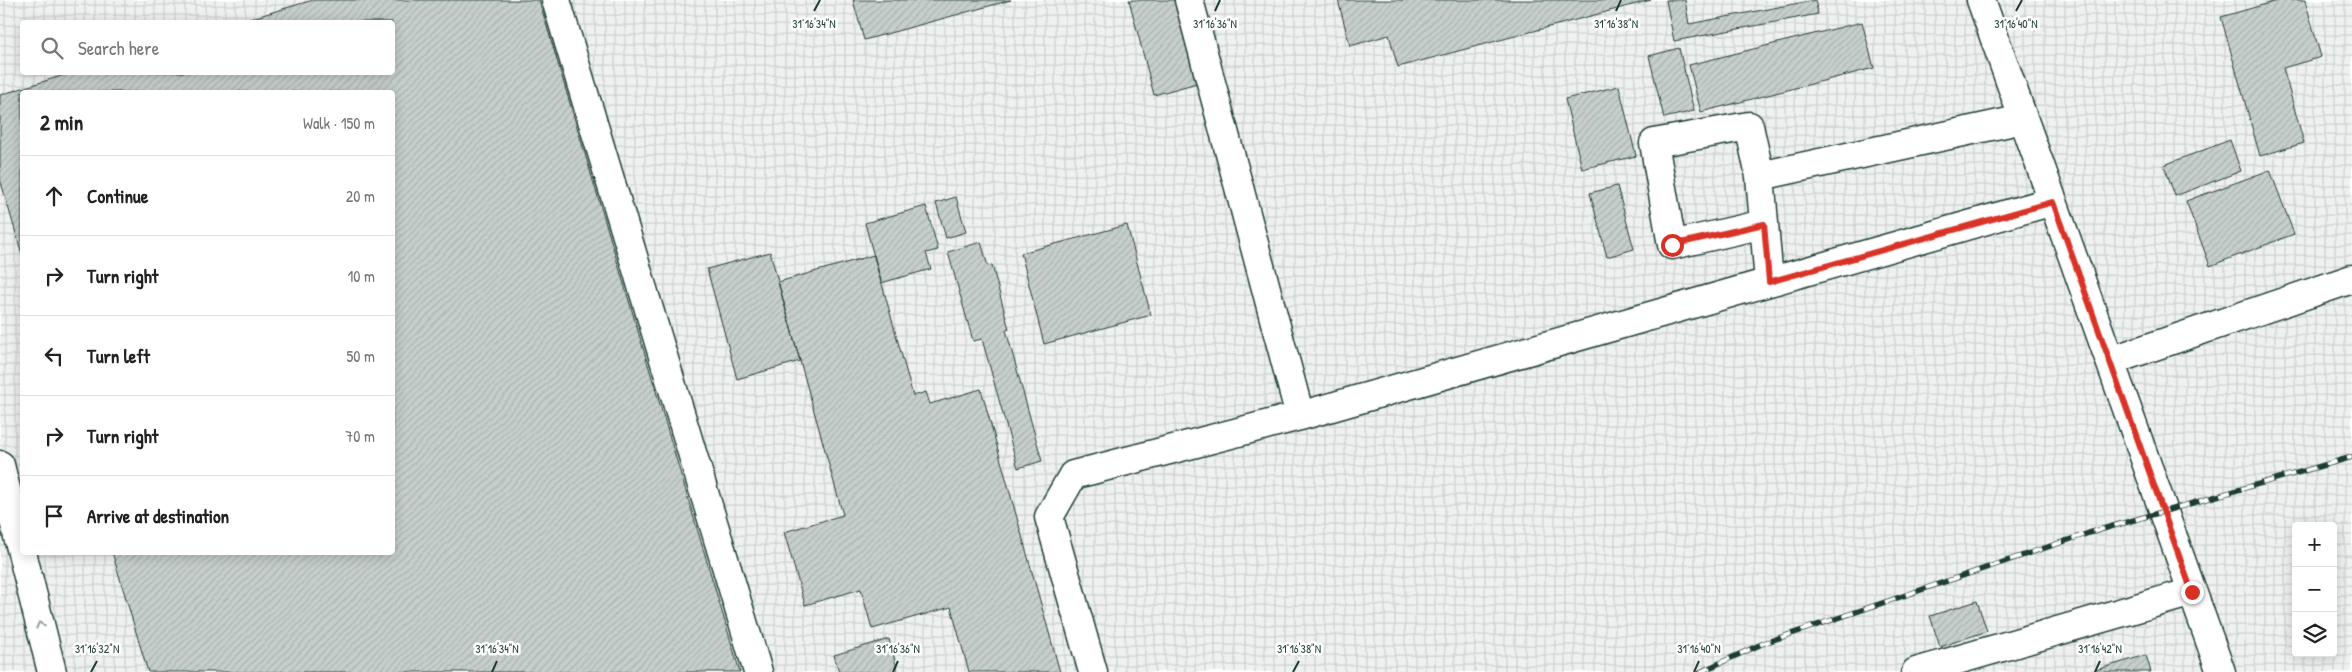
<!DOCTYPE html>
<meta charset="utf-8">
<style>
:root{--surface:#fff;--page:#f6f6f6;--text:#222;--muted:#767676;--line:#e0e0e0}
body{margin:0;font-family:"Patrick Hand",sans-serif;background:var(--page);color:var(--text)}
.controls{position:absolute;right:15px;bottom:15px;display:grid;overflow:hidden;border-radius:5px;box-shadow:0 2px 12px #0003}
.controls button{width:45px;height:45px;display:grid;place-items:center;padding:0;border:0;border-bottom:1px solid var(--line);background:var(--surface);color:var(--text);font:25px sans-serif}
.stop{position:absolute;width:15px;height:15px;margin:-11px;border:4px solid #d93025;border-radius:50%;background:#fff}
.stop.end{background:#d93025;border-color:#fff;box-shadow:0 1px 5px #0008}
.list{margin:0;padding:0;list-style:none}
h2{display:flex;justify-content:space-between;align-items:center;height:65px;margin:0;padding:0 20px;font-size:21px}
h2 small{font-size:16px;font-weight:400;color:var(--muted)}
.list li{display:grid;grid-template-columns:32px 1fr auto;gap:15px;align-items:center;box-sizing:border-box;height:80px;padding:0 20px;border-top:1px solid var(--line)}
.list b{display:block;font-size:19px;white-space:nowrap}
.list em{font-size:16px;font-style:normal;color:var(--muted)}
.icon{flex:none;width:28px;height:28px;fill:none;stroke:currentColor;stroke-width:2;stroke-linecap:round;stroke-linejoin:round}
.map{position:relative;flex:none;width:2352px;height:672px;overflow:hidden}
.search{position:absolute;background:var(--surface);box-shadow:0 2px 12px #0003;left:20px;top:20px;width:375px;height:55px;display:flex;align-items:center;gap:12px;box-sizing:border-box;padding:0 18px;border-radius:5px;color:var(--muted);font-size:19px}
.panel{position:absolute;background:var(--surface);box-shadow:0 2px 12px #0003;left:20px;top:90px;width:375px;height:465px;border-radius:5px}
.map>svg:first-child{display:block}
.industrial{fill:url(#industrial-grid);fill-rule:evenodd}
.building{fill:url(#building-hatch);stroke:#1f3d34}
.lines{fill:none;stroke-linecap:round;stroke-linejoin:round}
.minor-casing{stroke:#1f3d34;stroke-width:31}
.minor{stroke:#fff;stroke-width:28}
.rail-casing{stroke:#1f3d34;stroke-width:5.5}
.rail{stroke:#fff;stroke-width:4;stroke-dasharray:11;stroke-linecap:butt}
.oneway{stroke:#8f9e9a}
.route{stroke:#d93025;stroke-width:6}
.ticks{fill:none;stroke:#1f3d34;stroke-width:2}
.ticks-label{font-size:12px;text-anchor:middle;fill:#1f3d34;stroke:#fff;stroke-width:5;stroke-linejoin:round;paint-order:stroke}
</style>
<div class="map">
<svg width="2352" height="672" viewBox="0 0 2352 672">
<defs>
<pattern id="industrial-grid" width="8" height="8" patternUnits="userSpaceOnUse" patternTransform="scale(1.25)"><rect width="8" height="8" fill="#eef1f0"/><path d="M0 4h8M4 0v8" fill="none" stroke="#ccd0ce"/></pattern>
<pattern id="building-hatch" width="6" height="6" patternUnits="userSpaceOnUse" patternTransform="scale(1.25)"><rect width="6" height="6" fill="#c7cfcc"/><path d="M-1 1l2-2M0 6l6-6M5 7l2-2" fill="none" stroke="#aab3b0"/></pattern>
</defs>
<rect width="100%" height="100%" fill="#fff"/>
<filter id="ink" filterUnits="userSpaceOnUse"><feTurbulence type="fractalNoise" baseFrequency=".02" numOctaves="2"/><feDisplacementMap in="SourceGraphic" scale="10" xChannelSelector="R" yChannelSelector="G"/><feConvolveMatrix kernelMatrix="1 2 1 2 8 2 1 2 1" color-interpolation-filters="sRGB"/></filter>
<g filter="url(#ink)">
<path class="industrial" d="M0,0H2352V672H0ZM22,22H392V72H22ZM22,92H392V552H22ZM2296,526H2333V653H2296Z"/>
<path class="building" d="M313,0H539L740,672H148L112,552H392V92H22V254L0,179V95L74,72H392V22H239Z
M853,0H1011L864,40Z
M1129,0H1175L1197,83L1154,95Z
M1338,0H1651L1398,67L1389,35L1350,46Z
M1666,0H1685L1689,24L1815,0L1818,14L1674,41Z
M2280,0H2305L2321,57L2283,68L2304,143L2260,156L2221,17Z
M1862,22L1874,68L1701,112L1689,65Z
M1679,48L1694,111L1664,118L1649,56Z
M1619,86L1636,156L1582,169L1565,99Z
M2230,140L2241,171L2175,196L2164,165Z
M2270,170L2294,234L2210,266L2186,201Z
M1617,186L1634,249L1607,257L1590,193Z
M956,197L966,232L946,238L936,203Z
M926,206L938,250L926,253L931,269L881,283L865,223Z
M1127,225L1151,315L1044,344L1021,253Z
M981,242L988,266L992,265L1009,329L1006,330L1042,461L1018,468L982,339L973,341L948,252Z
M770,252L800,361L737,379L707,269Z
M874,255L913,396L926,392L930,404L981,389L1060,672H969L951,607L872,629L861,589L805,605L784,532L843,515L778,282Z
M1977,601L1987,631L1940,647L1930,616Z
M889,639L898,672H839L834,655Z
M2146,655L2151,672H2089Z"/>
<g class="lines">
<g class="minor-casing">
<path id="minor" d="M556,0L758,672
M1189,0L1300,416L2053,201
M1981,0L2221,672
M1760,176L1749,126L1654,143L1672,245L1764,224
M1769,282L1760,176L2023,119
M2110,361L2352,279
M0,465L52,672
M1093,672L1049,517L1073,475L1300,416
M1916,672L2192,592"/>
</g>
<use href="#minor" class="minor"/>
<g class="rail-casing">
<path id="rail" d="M1700,672L1764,643L2089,533L2352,457"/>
</g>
<use href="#rail" class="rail"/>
</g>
<defs><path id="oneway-chevron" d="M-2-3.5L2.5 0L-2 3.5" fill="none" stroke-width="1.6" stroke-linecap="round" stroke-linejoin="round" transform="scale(1.25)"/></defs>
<use class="oneway" href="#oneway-chevron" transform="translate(40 625) rotate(-104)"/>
</g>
<g class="lines" filter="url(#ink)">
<path class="route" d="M1672,245L1764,224L1769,282L2053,202L2192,592"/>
</g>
<path class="ticks" d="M814,11L820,0M1215,11L1220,0M1616,11L1621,0M2016,11L2022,0M91,672L97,661M492,672L497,661M893,672L898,661M1293,672L1299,661M1694,672L1699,661M2095,672L2100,661"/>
<g class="ticks-label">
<text x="814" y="28">31°16'34"N</text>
<text x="1215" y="28">31°16'36"N</text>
<text x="1616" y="28">31°16'38"N</text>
<text x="2016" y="28">31°16'40"N</text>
<text x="97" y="653">31°16'32"N</text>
<text x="497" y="653">31°16'34"N</text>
<text x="898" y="653">31°16'36"N</text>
<text x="1299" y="653">31°16'38"N</text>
<text x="1699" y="653">31°16'40"N</text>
<text x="2100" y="653">31°16'42"N</text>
</g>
</svg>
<div class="controls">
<button>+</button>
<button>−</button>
<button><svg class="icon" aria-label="layers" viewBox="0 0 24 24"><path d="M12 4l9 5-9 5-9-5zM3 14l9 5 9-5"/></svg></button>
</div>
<div class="stop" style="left:1672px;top:245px"></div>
<div class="stop end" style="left:2192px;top:592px"></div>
<div class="search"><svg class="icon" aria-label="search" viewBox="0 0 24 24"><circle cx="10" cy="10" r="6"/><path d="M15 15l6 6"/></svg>Search here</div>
<section class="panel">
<h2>2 min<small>Walk · 150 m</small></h2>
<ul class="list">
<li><svg class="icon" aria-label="ahead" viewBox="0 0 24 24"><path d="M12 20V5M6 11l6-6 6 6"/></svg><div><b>Continue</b></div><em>20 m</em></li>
<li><svg class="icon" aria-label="right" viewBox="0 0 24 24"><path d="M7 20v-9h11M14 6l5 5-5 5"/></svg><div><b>Turn right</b></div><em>10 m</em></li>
<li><svg class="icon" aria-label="left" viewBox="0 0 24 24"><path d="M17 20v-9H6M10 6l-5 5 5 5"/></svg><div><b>Turn left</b></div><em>50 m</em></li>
<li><svg class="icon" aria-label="right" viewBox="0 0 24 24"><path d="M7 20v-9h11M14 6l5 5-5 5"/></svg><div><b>Turn right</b></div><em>70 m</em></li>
<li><svg class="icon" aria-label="arrive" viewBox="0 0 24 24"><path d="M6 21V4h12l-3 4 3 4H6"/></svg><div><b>Arrive at destination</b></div></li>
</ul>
</section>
</div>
